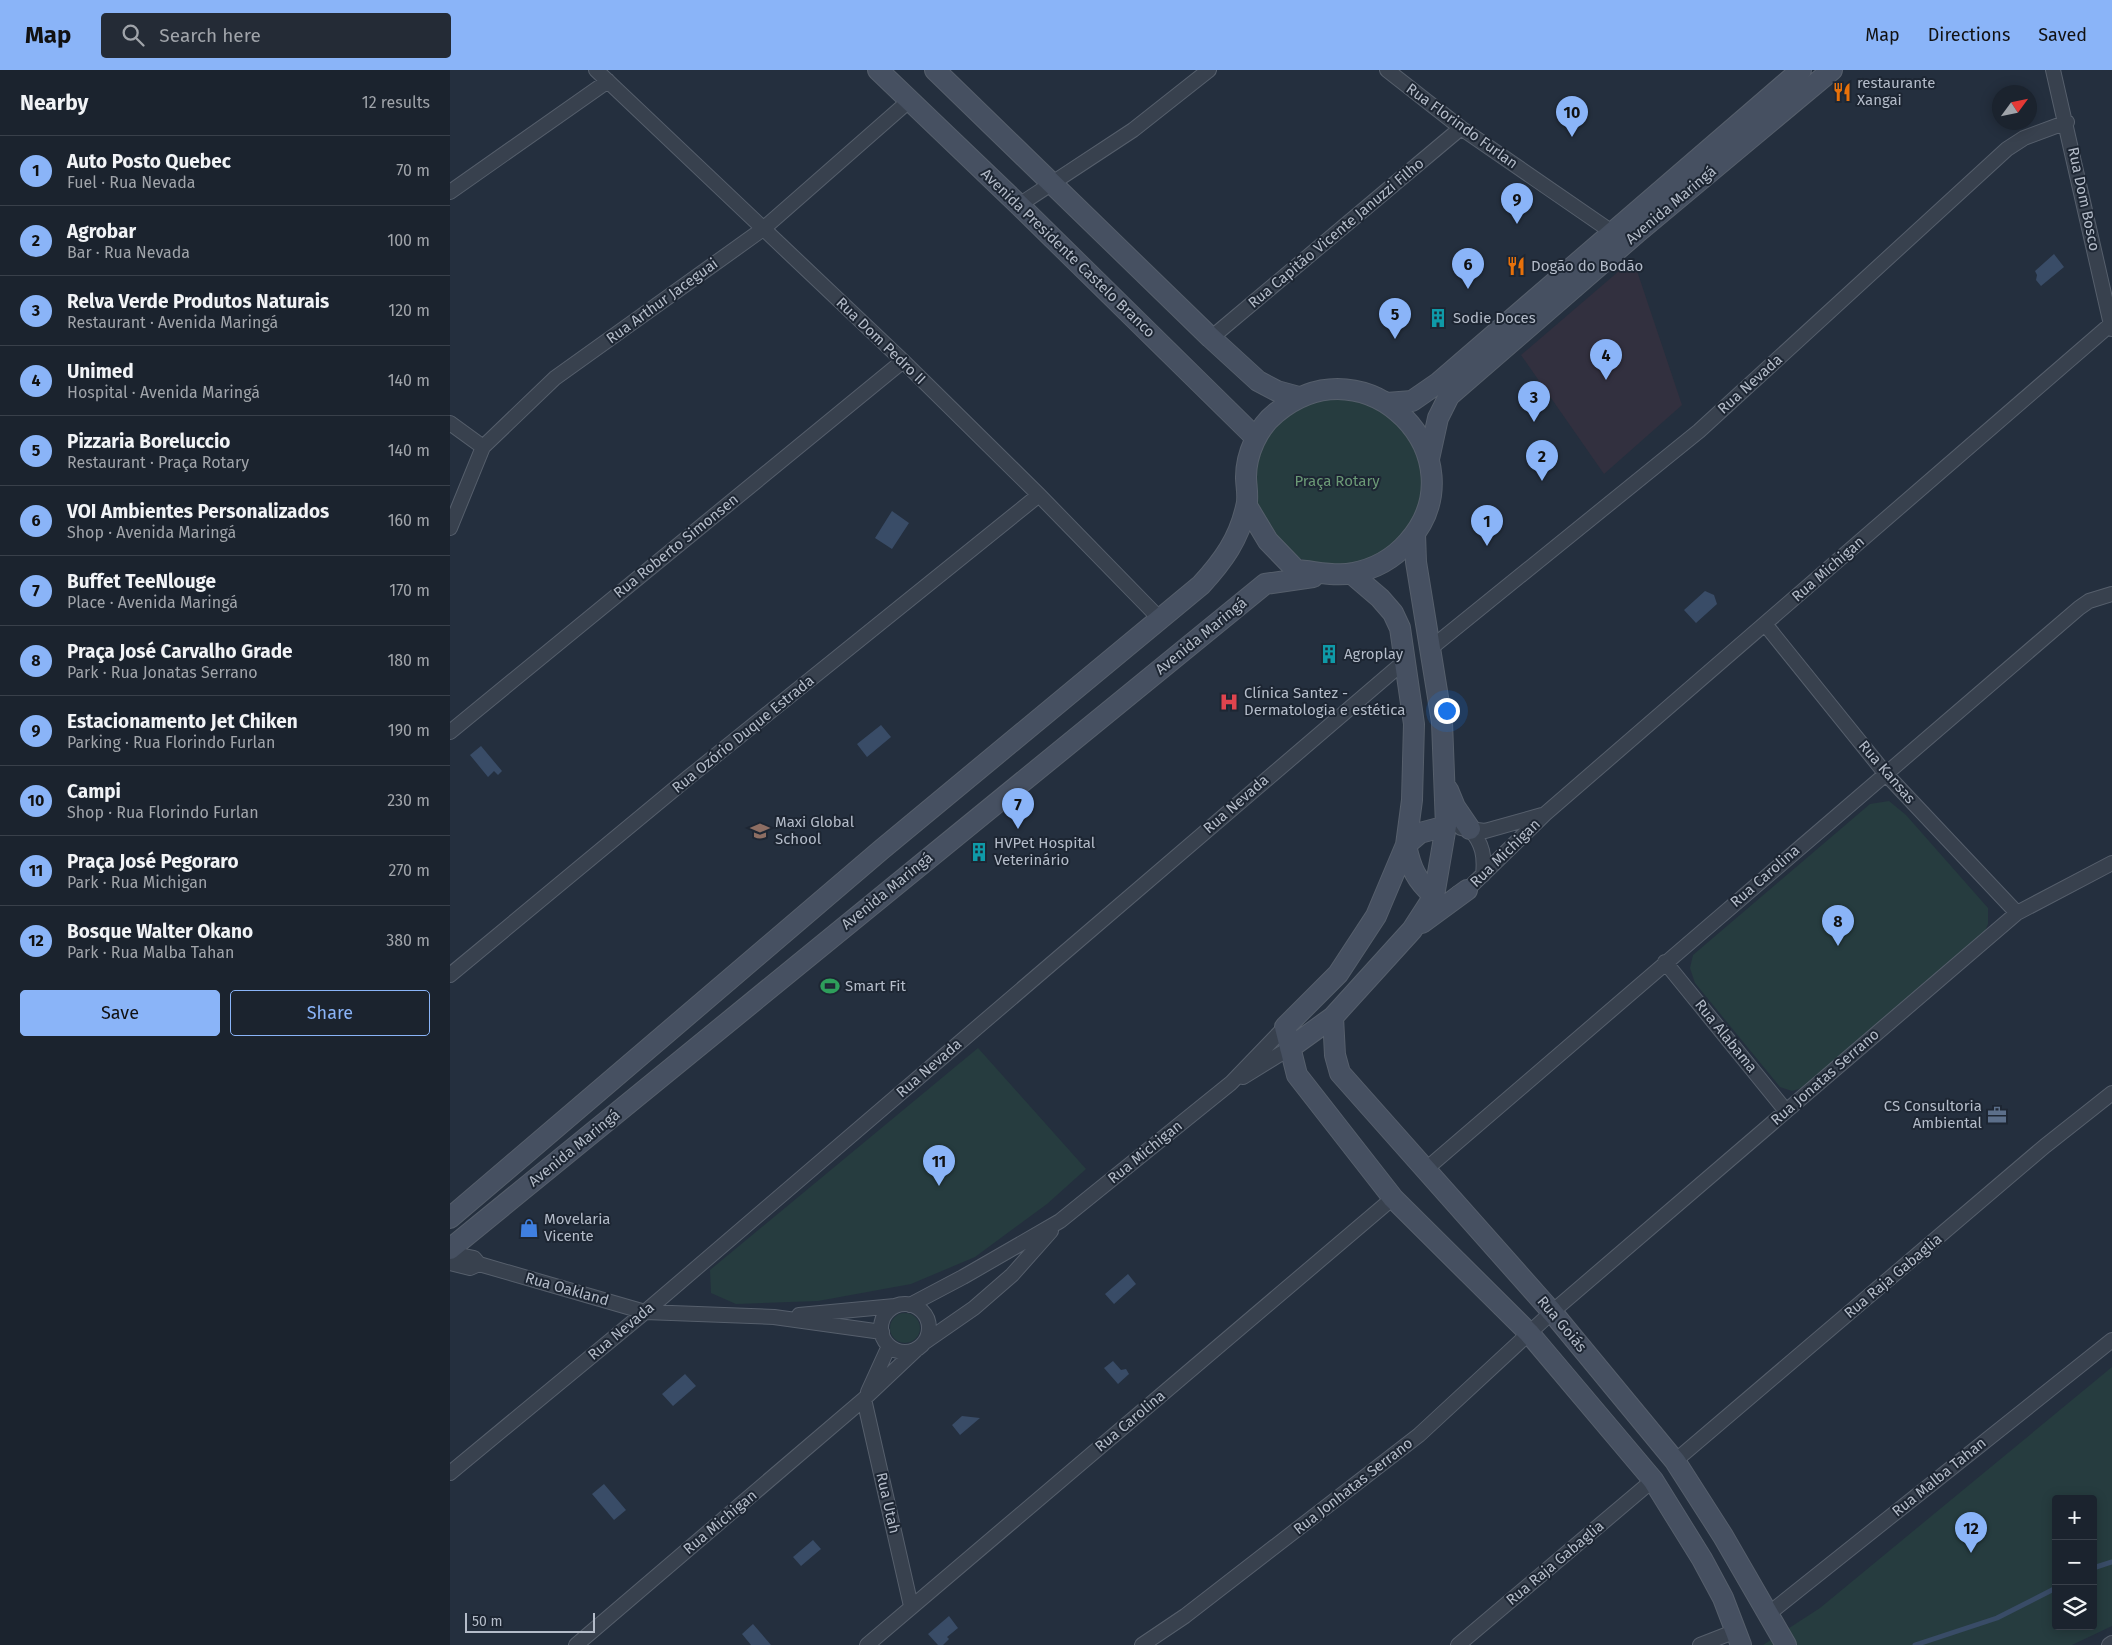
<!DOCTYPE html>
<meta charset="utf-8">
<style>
:root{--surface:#1b232e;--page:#242b36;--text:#f1f3f6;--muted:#a0a4aa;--line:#39404a;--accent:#8ab4f8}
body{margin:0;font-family:"Fira Sans",sans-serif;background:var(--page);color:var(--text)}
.controls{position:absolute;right:15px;bottom:15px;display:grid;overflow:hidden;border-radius:5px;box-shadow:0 2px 12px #0003}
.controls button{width:45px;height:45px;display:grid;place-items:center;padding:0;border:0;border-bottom:1px solid var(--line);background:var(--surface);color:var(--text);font:25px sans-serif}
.compass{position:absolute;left:1542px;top:15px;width:45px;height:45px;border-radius:50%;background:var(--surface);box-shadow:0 2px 12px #0003;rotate:57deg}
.scale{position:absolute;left:15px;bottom:12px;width:130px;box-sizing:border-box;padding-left:5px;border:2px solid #b4bcc9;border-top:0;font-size:14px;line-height:18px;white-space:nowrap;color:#b4bcc9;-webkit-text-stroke:4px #1d2633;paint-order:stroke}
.you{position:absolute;left:996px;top:640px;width:18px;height:18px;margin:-12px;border:4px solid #fff;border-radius:50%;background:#1a73e8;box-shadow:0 0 0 8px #1a73e833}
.badge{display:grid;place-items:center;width:32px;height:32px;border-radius:50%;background:var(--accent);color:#111;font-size:16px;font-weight:700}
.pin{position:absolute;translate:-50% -41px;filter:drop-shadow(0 1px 2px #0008)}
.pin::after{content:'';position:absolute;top:26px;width:18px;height:15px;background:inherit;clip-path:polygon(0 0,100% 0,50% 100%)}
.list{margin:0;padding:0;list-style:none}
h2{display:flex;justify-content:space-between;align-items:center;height:65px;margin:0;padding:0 20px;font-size:21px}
h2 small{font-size:16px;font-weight:400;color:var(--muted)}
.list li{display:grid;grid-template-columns:32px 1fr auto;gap:15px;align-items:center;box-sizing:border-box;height:70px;padding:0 20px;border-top:1px solid var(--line)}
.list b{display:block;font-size:19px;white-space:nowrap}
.list p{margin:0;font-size:16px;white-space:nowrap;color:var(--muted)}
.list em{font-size:16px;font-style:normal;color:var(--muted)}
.actions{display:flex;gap:10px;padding:15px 20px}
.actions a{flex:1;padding:11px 0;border:1px solid var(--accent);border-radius:5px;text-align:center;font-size:18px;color:var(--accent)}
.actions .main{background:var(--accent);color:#111}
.icon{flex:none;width:28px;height:28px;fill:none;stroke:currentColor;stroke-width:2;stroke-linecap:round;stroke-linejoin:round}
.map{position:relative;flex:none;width:1662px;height:1575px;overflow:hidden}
header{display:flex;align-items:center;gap:30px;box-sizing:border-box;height:70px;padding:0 25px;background:var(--accent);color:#111}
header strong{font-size:24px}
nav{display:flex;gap:28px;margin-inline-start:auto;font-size:18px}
.search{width:350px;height:45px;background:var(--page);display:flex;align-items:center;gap:12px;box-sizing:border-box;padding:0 18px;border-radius:5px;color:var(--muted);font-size:19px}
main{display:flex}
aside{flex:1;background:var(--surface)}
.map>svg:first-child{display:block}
.medical{fill:#32303f}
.green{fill:#263c3f;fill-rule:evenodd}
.water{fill:#394c67}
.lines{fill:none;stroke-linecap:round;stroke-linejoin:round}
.stream{stroke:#394c67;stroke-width:5}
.street-casing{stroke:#565f6c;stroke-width:16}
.secondary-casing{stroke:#565f6c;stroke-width:22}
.street{stroke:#38414e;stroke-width:14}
.secondary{stroke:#465061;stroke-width:20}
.labels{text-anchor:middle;stroke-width:4;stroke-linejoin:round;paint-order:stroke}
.poi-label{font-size:15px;fill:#b4bcc9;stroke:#1d2633;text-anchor:start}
.street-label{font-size:15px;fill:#b4bcc9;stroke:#1d2633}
.park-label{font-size:15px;fill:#6b9a76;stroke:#1d2633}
</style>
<header>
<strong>Map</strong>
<div class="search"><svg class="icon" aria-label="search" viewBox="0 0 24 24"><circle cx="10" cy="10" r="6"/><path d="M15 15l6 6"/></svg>Search here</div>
<nav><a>Map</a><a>Directions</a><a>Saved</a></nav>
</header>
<main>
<aside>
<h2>Nearby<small>12 results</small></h2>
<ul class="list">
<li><span class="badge">1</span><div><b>Auto Posto Quebec</b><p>Fuel · Rua Nevada</p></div><em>70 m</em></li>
<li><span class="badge">2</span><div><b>Agrobar</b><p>Bar · Rua Nevada</p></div><em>100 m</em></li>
<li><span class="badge">3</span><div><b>Relva Verde Produtos Naturais</b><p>Restaurant · Avenida Maringá</p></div><em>120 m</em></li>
<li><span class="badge">4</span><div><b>Unimed</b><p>Hospital · Avenida Maringá</p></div><em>140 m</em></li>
<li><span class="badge">5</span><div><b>Pizzaria Boreluccio</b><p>Restaurant · Praça Rotary</p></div><em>140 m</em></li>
<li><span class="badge">6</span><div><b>VOI Ambientes Personalizados</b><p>Shop · Avenida Maringá</p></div><em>160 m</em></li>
<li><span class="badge">7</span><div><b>Buffet TeeNlouge</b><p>Place · Avenida Maringá</p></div><em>170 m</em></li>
<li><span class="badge">8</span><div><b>Praça José Carvalho Grade</b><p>Park · Rua Jonatas Serrano</p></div><em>180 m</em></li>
<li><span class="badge">9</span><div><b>Estacionamento Jet Chiken</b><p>Parking · Rua Florindo Furlan</p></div><em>190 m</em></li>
<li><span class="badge">10</span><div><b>Campi</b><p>Shop · Rua Florindo Furlan</p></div><em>230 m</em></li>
<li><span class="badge">11</span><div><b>Praça José Pegoraro</b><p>Park · Rua Michigan</p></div><em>270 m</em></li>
<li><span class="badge">12</span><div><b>Bosque Walter Okano</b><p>Park · Rua Malba Tahan</p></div><em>380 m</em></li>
</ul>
<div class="actions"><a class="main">Save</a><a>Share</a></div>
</aside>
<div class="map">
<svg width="1662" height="1575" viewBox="0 0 1662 1575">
<rect width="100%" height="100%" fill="#242f3e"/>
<path class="medical" d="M1183,189L1232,335L1154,404L1071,285Z"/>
<path class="green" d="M802 412a85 85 0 1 1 170 0a85 85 0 1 1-170 0Z
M1439,731L1456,745L1538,838V854L1533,866L1358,1016L1342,1021L1330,1017L1245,913L1240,898L1243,885L1420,734Z
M528,978L636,1099L597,1134L525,1187L461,1214L368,1231L286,1234L261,1223L260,1200Z
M440 1258a15 15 0 1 1 30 0a15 15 0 1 1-30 0Z
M1662,1297V1556L1622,1575H1313L1370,1538ZM1606,1429H1643V1556H1606Z"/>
<path class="water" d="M1604,184L1614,197L1591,216L1586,210L1587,205L1585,201Z
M442,441L459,453L442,479L425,468Z
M1255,521L1264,525L1267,534L1246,553L1234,540Z
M431,655L441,667L417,687L407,674Z
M31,676L52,701L48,705L44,701L38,707L20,685Z
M678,1204L686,1214L664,1234L655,1224Z
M663,1291L671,1300L676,1299L679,1304L668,1314L654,1298Z
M235,1304L246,1316L223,1336L212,1324Z
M512,1346L530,1348L510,1365L502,1355Z
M154,1414L176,1440L164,1450L142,1424Z
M363,1470L371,1479L351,1496L343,1487Z
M499,1546L508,1558L497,1567L499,1569L493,1575H488L478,1564Z
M303,1554L321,1575H301L292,1564Z"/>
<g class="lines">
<path class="stream" d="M1643,1498L1662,1492
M1465,1575L1547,1548L1606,1518"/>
<g class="street-casing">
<path id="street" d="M146,0L453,291L589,425L710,549
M937,0L1011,58L1162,162
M1603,0L1662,259
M0,122L158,11
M569,135L683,60L759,0
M761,268L1011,58
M0,353L33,377
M0,458L33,377L105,308L313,159L460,30
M1315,554L1435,703L1567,843
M981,578L1249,361L1557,79L1574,68L1617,52
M0,662L453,291
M1011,758L1035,761L1092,745
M1020,759C1033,774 1035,787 1033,805
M1008,823L1017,820L1095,744L1661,254
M1215,892L1336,1041
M0,905L239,707L589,425
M793,1007L840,978
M975,1100L1629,538L1639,531L1662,524
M0,1183L24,1188L29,1194L195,1242L324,1247L432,1262
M0,1193L20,1198L29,1194
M431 1258a24 24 0 1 1 48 0a24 24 0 1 1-48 0Z
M460,1235L513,1207L610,1151L781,1013L835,957
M349,1245L445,1236
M475,1272L524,1238L562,1205L601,1161
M418,1322L439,1276
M414,1329L461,1536
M1225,1391L1595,1076L1662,1023
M0,1403L195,1242L956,590
M1317,1545L1662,1270
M126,1575L414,1329L467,1279
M417,1575L943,1128
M692,1575L735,1546L969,1365L1102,1242L1567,843L1662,793
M1008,1575L1203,1410
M1250,1575L1286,1561
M1659,1575L1662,1573"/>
</g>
<g class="secondary-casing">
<path id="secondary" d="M428,0L569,135L806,368
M485,0L761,268L808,311L827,321L849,327
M937,333L962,331L988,313L1351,0
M979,389L988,348L999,326L1188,162L1382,0
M902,504L930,528L943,543L950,558L964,654L962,730L956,775L926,846L888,904L835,957L847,1005L943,1128L1079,1263L1203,1410L1252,1489L1273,1528L1291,1575
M998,720L1005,737L1020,759
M984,826C966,810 961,799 956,775L970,763L996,756
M972,853L1017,820
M883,947L885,985L890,1003L1102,1242L1225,1391L1273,1466L1336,1575
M840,978L883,947L962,860L984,826L996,756L992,652L966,492L965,464
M0,1148L431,780L751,515C773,491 789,469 796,437C799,428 796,416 796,407C796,384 808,357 826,343C918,267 1032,389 958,472C943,489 925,499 903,503C885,507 864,501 846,500L818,471L797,436
M0,1179L815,514L863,507"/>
</g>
<use href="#street" class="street"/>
<use href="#secondary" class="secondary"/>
</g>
<defs>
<g id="restaurant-bare" transform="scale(1.5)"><path d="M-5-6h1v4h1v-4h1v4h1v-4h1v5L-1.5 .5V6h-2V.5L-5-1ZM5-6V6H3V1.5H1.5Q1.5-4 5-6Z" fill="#e8710a" stroke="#1d2633" stroke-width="2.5" paint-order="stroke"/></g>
<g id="building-bare" transform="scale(1.5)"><path d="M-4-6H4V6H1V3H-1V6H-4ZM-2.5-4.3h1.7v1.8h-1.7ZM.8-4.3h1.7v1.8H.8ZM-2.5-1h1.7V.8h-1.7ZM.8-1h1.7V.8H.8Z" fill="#0f9aa8" stroke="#1d2633" stroke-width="2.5" paint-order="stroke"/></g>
<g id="hospital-bare" transform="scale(1.5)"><path d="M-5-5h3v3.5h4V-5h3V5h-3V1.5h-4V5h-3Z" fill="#e0444e" stroke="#1d2633" stroke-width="2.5" paint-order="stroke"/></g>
<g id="school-bare" transform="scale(1.5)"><path d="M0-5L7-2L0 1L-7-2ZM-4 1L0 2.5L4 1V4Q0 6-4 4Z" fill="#8d6e63" stroke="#1d2633" stroke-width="2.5" paint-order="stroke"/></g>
<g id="stadium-bare" transform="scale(1.5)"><path d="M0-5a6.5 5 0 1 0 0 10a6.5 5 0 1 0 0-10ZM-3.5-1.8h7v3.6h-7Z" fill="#2e9e5b" stroke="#1d2633" stroke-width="2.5" paint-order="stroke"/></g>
<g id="office-bare" transform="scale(1.5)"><path d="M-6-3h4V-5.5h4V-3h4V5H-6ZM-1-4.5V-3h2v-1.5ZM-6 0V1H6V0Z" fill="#5c6f8a" stroke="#1d2633" stroke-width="2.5" paint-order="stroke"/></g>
<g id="shop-bare" transform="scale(1.5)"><path d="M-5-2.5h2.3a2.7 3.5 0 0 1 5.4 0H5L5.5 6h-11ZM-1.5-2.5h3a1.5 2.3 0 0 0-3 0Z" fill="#3f7fe0" stroke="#1d2633" stroke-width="2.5" paint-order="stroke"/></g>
</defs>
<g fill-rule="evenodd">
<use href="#restaurant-bare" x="1392" y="22"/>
<use href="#restaurant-bare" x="1066" y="196"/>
<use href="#building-bare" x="988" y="248"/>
<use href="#building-bare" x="879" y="584"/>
<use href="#hospital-bare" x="779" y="632"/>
<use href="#school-bare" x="310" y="761"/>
<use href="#building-bare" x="529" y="782"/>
<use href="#stadium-bare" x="380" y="916"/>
<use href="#office-bare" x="1547" y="1045"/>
<use href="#shop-bare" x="79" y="1158"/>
</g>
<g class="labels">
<g class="poi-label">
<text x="1407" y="18">restaurante<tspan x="1407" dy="17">Xangai</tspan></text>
<text x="1081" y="201">Dogão do Bodão</text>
<text x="1003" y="253">Sodie Doces</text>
<text x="894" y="589">Agroplay</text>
<text x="794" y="628">Clínica Santez -<tspan x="794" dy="17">Dermatologia e estética</tspan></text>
<text x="325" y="757">Maxi Global<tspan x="325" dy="17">School</tspan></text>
<text x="544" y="778">HVPet Hospital<tspan x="544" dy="17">Veterinário</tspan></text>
<text x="395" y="921">Smart Fit</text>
<text x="1532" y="1041" text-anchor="end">CS Consultoria<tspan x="1532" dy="17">Ambiental</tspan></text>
<text x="94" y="1154">Movelaria<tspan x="94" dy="17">Vicente</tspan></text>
</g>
<g class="street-label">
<text transform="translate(1012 56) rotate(36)" y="5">Rua Florindo Furlan</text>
<text transform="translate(1634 129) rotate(78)" y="5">Rua Dom Bosco</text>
<text transform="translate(1221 135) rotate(-40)" y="5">Avenida Maringá</text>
<text transform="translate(886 163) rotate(-40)" y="5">Rua Capitão Vicente Januzzi Filho</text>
<text transform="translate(618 183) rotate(44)" y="5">Avenida Presidente Castelo Branco</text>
<text transform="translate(212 231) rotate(-36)" y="5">Rua Arthur Jaceguai</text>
<text transform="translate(431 271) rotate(44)" y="5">Rua Dom Pedro II</text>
<text transform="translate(1300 314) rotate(-42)" y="5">Rua Nevada</text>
<text transform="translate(226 476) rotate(-39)" y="5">Rua Roberto Simonsen</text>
<text transform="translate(1378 499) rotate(-41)" y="5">Rua Michigan</text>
<text transform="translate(751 566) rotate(-39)" y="5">Avenida Maringá</text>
<text transform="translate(293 664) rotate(-39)" y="5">Rua Ozório Duque Estrada</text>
<text transform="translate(1437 702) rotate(49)" y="5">Rua Kansas</text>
<text transform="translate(786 734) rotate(-41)" y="5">Rua Nevada</text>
<text transform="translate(1055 783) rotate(-44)" y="5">Rua Michigan</text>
<text transform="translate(1315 806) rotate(-41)" y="5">Rua Carolina</text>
<text transform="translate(437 821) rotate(-39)" y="5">Avenida Maringá</text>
<text transform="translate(1276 966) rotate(51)" y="5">Rua Alabama</text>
<text transform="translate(479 998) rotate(-41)" y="5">Rua Nevada</text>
<text transform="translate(1375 1007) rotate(-41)" y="5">Rua Jonatas Serrano</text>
<text transform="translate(124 1078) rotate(-39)" y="5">Avenida Maringá</text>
<text transform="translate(695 1082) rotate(-39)" y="5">Rua Michigan</text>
<text transform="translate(1443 1206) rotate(-40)" y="5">Rua Raja Gabaglia</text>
<text transform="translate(117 1219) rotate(16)" y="5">Rua Oakland</text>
<text transform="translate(1112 1254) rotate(50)" y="5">Rua Goiás</text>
<text transform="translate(171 1261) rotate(-40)" y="5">Rua Nevada</text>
<text transform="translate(680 1351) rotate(-40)" y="5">Rua Carolina</text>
<text transform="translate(1489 1407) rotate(-39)" y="5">Rua Malba Tahan</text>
<text transform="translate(903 1416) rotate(-38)" y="5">Rua Jonhatas Serrano</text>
<text transform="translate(438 1433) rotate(77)" y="5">Rua Utah</text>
<text transform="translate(270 1452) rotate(-40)" y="5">Rua Michigan</text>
<text transform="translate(1105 1493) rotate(-40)" y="5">Rua Raja Gabaglia</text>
</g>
<g class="park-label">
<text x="887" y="416">Praça Rotary</text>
</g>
</g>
</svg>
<div class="controls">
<button>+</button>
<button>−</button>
<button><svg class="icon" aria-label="layers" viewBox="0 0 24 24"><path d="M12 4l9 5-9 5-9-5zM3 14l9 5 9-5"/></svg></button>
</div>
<svg class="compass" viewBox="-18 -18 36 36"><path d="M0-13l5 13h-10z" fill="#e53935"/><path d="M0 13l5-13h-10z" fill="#a0a4aa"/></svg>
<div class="scale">50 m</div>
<div class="you"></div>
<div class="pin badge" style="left:1037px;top:476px">1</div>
<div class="pin badge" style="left:1092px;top:411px">2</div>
<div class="pin badge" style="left:1084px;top:352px">3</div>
<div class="pin badge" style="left:1156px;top:310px">4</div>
<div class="pin badge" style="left:945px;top:269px">5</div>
<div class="pin badge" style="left:1018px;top:219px">6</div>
<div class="pin badge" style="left:568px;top:759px">7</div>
<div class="pin badge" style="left:1388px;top:876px">8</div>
<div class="pin badge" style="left:1067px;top:154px">9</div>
<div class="pin badge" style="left:1122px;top:67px">10</div>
<div class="pin badge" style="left:489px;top:1116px">11</div>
<div class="pin badge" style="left:1521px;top:1483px">12</div>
</div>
</main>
